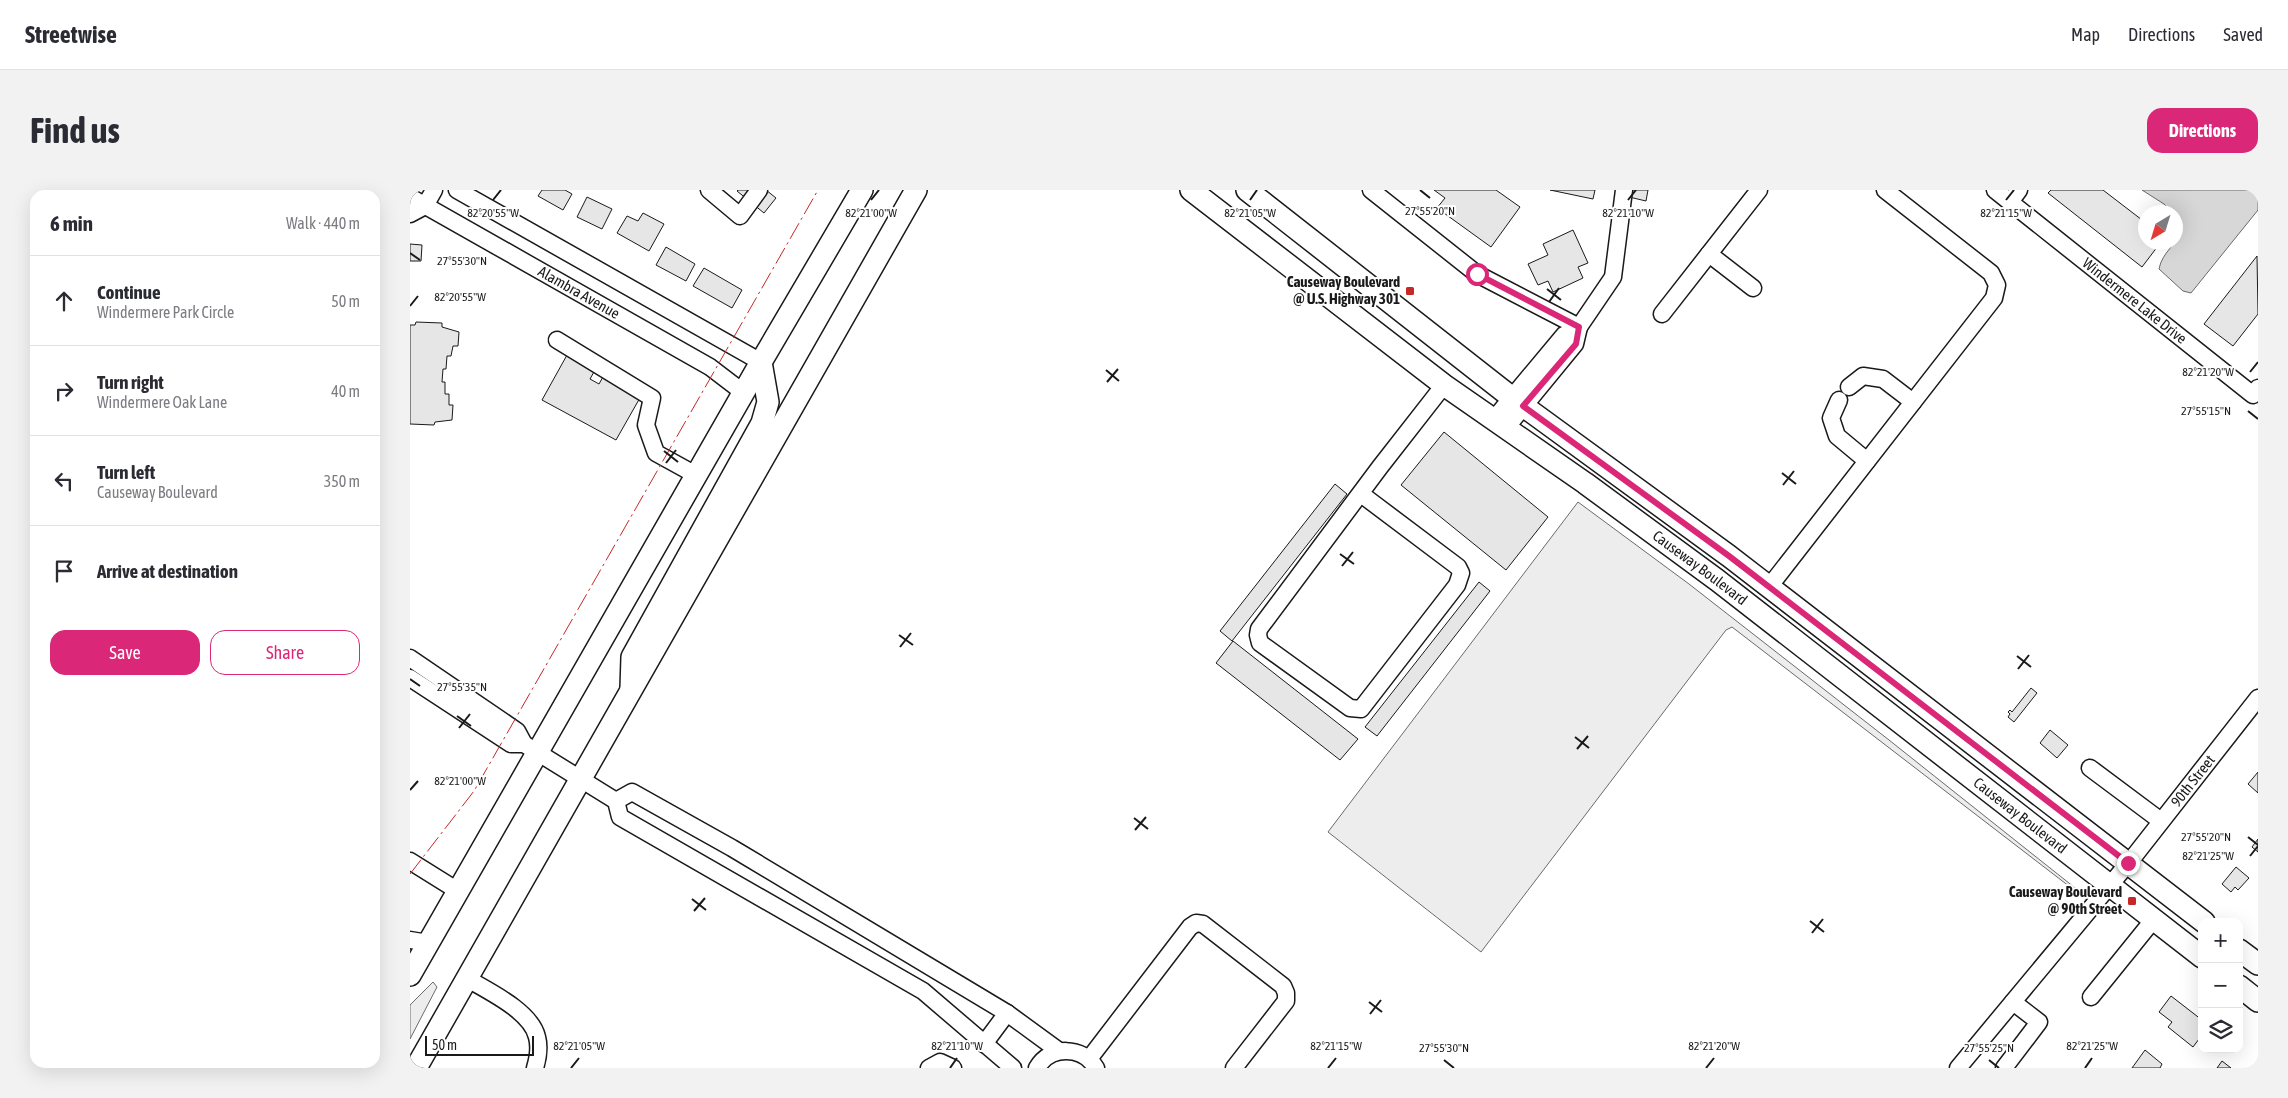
<!DOCTYPE html>
<meta charset="utf-8">
<style>
:root{--surface:#fff;--page:#f2f2f3;--text:#2b2b33;--muted:#7c7c81;--line:#e1e1e2;--accent:#db2777}
body{margin:0;font-family:"Asap Condensed",sans-serif;background:var(--page);color:var(--text)}
.controls{position:absolute;right:15px;bottom:15px;display:grid;overflow:hidden;border-radius:10px;box-shadow:0 5px 20px #0002}
.controls button{width:45px;height:45px;display:grid;place-items:center;padding:0;border:0;border-bottom:1px solid var(--line);background:var(--surface);color:var(--text);font:25px sans-serif}
.compass{position:absolute;left:1728px;top:15px;width:45px;height:45px;border-radius:50%;background:var(--surface);box-shadow:0 5px 20px #0002;rotate:218deg}
.scale{position:absolute;left:15px;bottom:12px;width:109px;box-sizing:border-box;padding-left:5px;border:2px solid #1a1a1a;border-top:0;font-size:14px;line-height:18px;white-space:nowrap;color:#1a1a1a;-webkit-text-stroke:4px #fff;paint-order:stroke}
.stop{position:absolute;width:15px;height:15px;margin:-11px;border:4px solid #db2777;border-radius:50%;background:#fff}
.stop.end{background:#db2777;border-color:#fff;box-shadow:0 1px 5px #0008}
.list{margin:0;padding:0;list-style:none}
h2{display:flex;justify-content:space-between;align-items:center;height:65px;margin:0;padding:0 20px;font-size:21px}
h2 small{font-size:16px;font-weight:400;color:var(--muted)}
.list li{display:grid;grid-template-columns:32px 1fr auto;gap:15px;align-items:center;box-sizing:border-box;height:90px;padding:0 20px;border-top:1px solid var(--line)}
.list b{display:block;font-size:19px;white-space:nowrap}
.list p{margin:0;font-size:16px;white-space:nowrap;color:var(--muted)}
.list em{font-size:16px;font-style:normal;color:var(--muted)}
.actions{display:flex;gap:10px;padding:15px 20px}
.actions a{flex:1;padding:11px 0;border:1px solid var(--accent);border-radius:15px;text-align:center;font-size:18px;color:var(--accent)}
.actions .main{background:var(--accent);color:#fff}
.icon{flex:none;width:28px;height:28px;fill:none;stroke:currentColor;stroke-width:2;stroke-linecap:round;stroke-linejoin:round}
.map{position:relative;flex:none;width:1848px;height:878px;overflow:hidden;border-radius:15px}
header{display:flex;align-items:center;gap:30px;box-sizing:border-box;height:70px;padding:0 25px;background:var(--surface);border-bottom:1px solid var(--line)}
header strong{font-size:24px}
nav{display:flex;gap:28px;margin-inline-start:auto;font-size:18px}
.intro{display:flex;align-items:center;justify-content:space-between;box-sizing:border-box;height:120px;padding:0 30px}
h1{margin:0;font-size:35px}
.button{padding:12px 22px;border-radius:15px;background:var(--accent);color:#fff;font-size:18px;font-weight:700}
main{display:flex;gap:30px;padding:0 30px}
aside{flex:1;background:var(--surface);border-radius:15px;box-shadow:0 5px 20px #0002}
.map>svg:first-child{display:block}
.built{fill:#ededed;stroke:#6a6a6a}
.water{fill:#d7d7d7;stroke:#6a6a6a}
.building{fill:#e6e6e6;stroke:#1a1a1a}
.lines{fill:none;stroke-linecap:round;stroke-linejoin:round}
.minor-casing{stroke:#1a1a1a;stroke-width:19}
.major-casing{stroke:#1a1a1a;stroke-width:24}
.minor{stroke:#fff;stroke-width:16}
.major{stroke:#fff;stroke-width:21}
.power{stroke:#c62828;stroke-width:1;stroke-dasharray:18 4 2.5 4;stroke-linecap:butt}
.route{stroke:#db2777;stroke-width:6}
.ticks{fill:none;stroke:#1a1a1a;stroke-width:2}
.poi-dot{fill:#c62828;stroke:#fff;stroke-width:2}
.labels{text-anchor:middle;stroke-width:4;stroke-linejoin:round;paint-order:stroke}
.poi-label{font-size:15px;font-weight:bold;fill:#1a1a1a;stroke:#fff;text-anchor:end}
.street-label{font-size:15px;fill:#1a1a1a;stroke:#fff}
.ticks-label{font-size:12px;text-anchor:middle;fill:#1a1a1a;stroke:#fff;stroke-width:4;stroke-linejoin:round;paint-order:stroke}
</style>
<header>
<strong>Streetwise</strong>
<nav><a>Map</a><a>Directions</a><a>Saved</a></nav>
</header>
<div class="intro"><h1>Find us</h1><a class="button">Directions</a></div>
<main>
<aside>
<h2>6 min<small>Walk · 440 m</small></h2>
<ul class="list">
<li><svg class="icon" aria-label="ahead" viewBox="0 0 24 24"><path d="M12 20V5M6 11l6-6 6 6"/></svg><div><b>Continue</b><p>Windermere Park Circle</p></div><em>50 m</em></li>
<li><svg class="icon" aria-label="right" viewBox="0 0 24 24"><path d="M7 20v-9h11M14 6l5 5-5 5"/></svg><div><b>Turn right</b><p>Windermere Oak Lane</p></div><em>40 m</em></li>
<li><svg class="icon" aria-label="left" viewBox="0 0 24 24"><path d="M17 20v-9H6M10 6l-5 5 5 5"/></svg><div><b>Turn left</b><p>Causeway Boulevard</p></div><em>350 m</em></li>
<li><svg class="icon" aria-label="arrive" viewBox="0 0 24 24"><path d="M6 21V4h12l-3 4 3 4H6"/></svg><div><b>Arrive at destination</b></div></li>
</ul>
<div class="actions"><a class="main">Save</a><a>Share</a></div>
</aside>
<div class="map">
<svg width="1848" height="878" viewBox="0 0 1848 878">
<rect width="100%" height="100%" fill="#fff"/>
<path class="built" d="M1168,312L1279,394L1479,550L1679,709L1677,710L1322,437L1316,440L1071,762L918,642Z
M23,792L27,797L0,849V815Z"/>
<path class="water" d="M1732,0H1848V20L1781,103L1773,101L1749,79C1752,62 1767,55 1772,39L1766,28V22H1762L1754,14Z"/>
<path class="building" d="M132,0H155L162,4L153,20L128,6Z
M328,0H356L366,8L354,23L327,1Z
M1024,0H1086L1110,17L1081,57L1027,18L1035,8Z
M1140,0H1185L1183,9Z
M1221,0H1238L1236,11L1219,7Z
M1641,0H1693L1736,33V52H1751L1732,77L1638,3Z
M177,7L202,19L192,39L167,27Z
M233,23L254,34L239,61L207,43L217,26L228,31Z
M1163,40L1178,73L1168,77L1173,88L1143,102L1138,91L1128,95L1118,74L1138,65L1133,54Z
M0,54L12,55L11,71H0Z
M256,57L285,74L276,91L246,75Z
M1847,66L1848,124L1823,156L1794,134Z
M294,78L332,100L322,118L283,96Z
M6,132L32,133V137L49,142L48,156H43L41,166H37L36,179H33L32,192H35V204H39V215H43L42,230L25,232L24,235L0,234V135H5Z
M157,165L185,180L180,189L189,194L194,185L231,206L206,250L132,210Z
M1034,242L1138,327L1096,380L991,295Z
M925,294L937,304L822,451L810,441Z
M1069,392L1080,401L967,546L955,537Z
M823,451L948,549L930,570L806,473Z
M1621,498L1627,503L1604,532L1598,527L1600,524L1598,522L1600,520L1602,522Z
M1640,540L1658,555L1647,568L1630,553Z
M1848,582V603L1838,594Z
M1848,649V662L1842,657Z
M1826,677L1839,688L1828,700L1825,697L1821,702L1812,694Z
M1761,806L1792,830V845L1783,857L1758,837L1762,832L1749,822Z
M1735,860L1752,874L1750,878H1722Z
M1812,871L1821,878H1807Z"/>
<g class="lines">
<g class="minor-casing">
<g id="minor">
<path d="M47,0L351,172"/>
<path d="M299,0L330,26L349,0"/>
<path d="M961,0L1067,84L1169,137"/>
<path d="M1585,0L1600,12"/>
<path id="s1" d="M1609,0L1600,12L1843,205L1848,198"/>
<path id="s2" d="M0,7L300,177L334,203"/>
<path d="M0,24L15,16L24,0"/>
<path d="M1299,64L1343,98"/>
<path d="M1252,124L1349,0"/>
<path d="M147,150L242,208L236,235L246,263L286,285"/>
<path d="M1439,197L1453,186L1473,189L1503,212"/>
<path d="M1429,210L1421,228L1427,246L1457,271"/>
<path d="M1084,229L1154,145L1169,137"/>
<path d="M1096,238L1165,154L1169,137L1203,87L1214,0"/>
<path d="M951,304L1048,377L1051,383L1047,395L951,519L940,518L850,453L848,445L849,439L970,277L1034,195"/>
<path d="M1359,397L1584,108L1587,95L1581,83L1475,0"/>
<path d="M0,468L107,541L114,554"/>
<path d="M0,488L101,554H114L206,611L210,627L513,801L603,878"/>
<path d="M1680,578L1751,631"/>
<path d="M206,611L222,602L322,658L597,823L649,861"/>
<path d="M0,671L48,701"/>
<path d="M0,750L18,753"/>
<path d="M56,788C78,801 121,821 127,847C130,858 128,868 125,878"/>
<path d="M1681,807L1744,729"/>
<path d="M574,854L597,823"/>
<path d="M679,869L780,737L786,733L793,734L873,796L876,803V811L824,878"/>
<path d="M519,878L530,872L543,878"/>
<path d="M627,878C640,855 673,856 686,878"/>
<path id="s3" d="M1548,878L1725,665L1848,508"/>
<path d="M1594,878L1629,832L1603,812"/>
</g>
</g>
<g class="major-casing">
<g id="major">
<path id="s4" d="M781,0L1034,195L1175,293L1307,390L1792,767"/>
<path d="M837,0L1101,207L1319,366L1794,732"/>
<path d="M221,498L222,467L352,233L358,212L351,172"/>
<path d="M1829,760L1848,774"/>
<path d="M0,785L351,172L452,0"/>
<path d="M1829,796L1848,811"/>
<path d="M6,878L506,0"/>
</g>
</g>
<use href="#minor" class="minor"/>
<use href="#major" class="major"/>
<path class="power" d="M0,684L64,601L408,0"/>
</g>
<g class="lines">
<path class="route" d="M1067,84L1169,137L1166,154L1113,216L1319,366L1718,673"/>
</g>
<path class="ticks" d="M1010,0L1020,8M83,10L91,0M461,10L469,0M840,10L847,0M1218,10L1226,0M1596,10L1604,0M0,63L10,70M1137,99L1151,110M1139,112L1149,98M0,116L8,106M696,180L709,191M1840,182L1848,172M697,192L708,179M1838,221L1848,229M254,261L268,272M256,273L266,260M1372,283L1386,294M1373,295L1384,281M930,364L944,374M932,376L943,362M489,445L503,455M490,457L501,443M1607,466L1621,477M1608,479L1619,465M0,489L10,496M47,526L61,536M49,538L60,524M1165,547L1179,558M1167,559L1178,546M0,600L8,591M724,628L738,639M725,640L736,627M1838,647L1848,655M1840,666L1848,656M282,709L296,720M284,721L295,708M1400,731L1414,742M1402,743L1413,729M959,812L972,822M960,824L971,810M1034,870L1044,878M1579,870L1589,878M161,878L169,868M540,878L547,868M918,878L926,868M1296,878L1304,868M1675,878L1682,868"/>
<g class="poi-dot">
<rect x="995" y="96" width="10" height="10" rx="2.5"/>
<rect x="1717" y="706" width="10" height="10" rx="2.5"/>
</g>
<g class="labels">
<g class="poi-label">
<text x="990" y="97">Causeway Boulevard<tspan x="990" dy="17">@ U.S. Highway 301</tspan></text>
<text x="1712" y="707">Causeway Boulevard<tspan x="1712" dy="17">@ 90th Street</tspan></text>
</g>
<g class="street-label">
<text dy="5" stroke="none"><textPath href="#s2" startOffset="194">Alambra Avenue</textPath></text>
<text dy="5" stroke="none"><textPath href="#s1" startOffset="174">Windermere Lake Drive</textPath></text>
<text dy="5" stroke="none"><textPath href="#s4" startOffset="634">Causeway Boulevard</textPath></text>
<text dy="5" stroke="none"><textPath href="#s3" startOffset="371">90th Street</textPath></text>
<text dy="5" stroke="none"><textPath href="#s4" startOffset="1039">Causeway Boulevard</textPath></text>
</g>
</g>
<g class="ticks-label">
<text x="1020" y="25">27°55'20"N</text>
<text x="83" y="27">82°20'55"W</text>
<text x="461" y="27">82°21'00"W</text>
<text x="840" y="27">82°21'05"W</text>
<text x="1218" y="27">82°21'10"W</text>
<text x="1596" y="27">82°21'15"W</text>
<text x="52" y="75">27°55'30"N</text>
<text x="50" y="111">82°20'55"W</text>
<text x="1798" y="186">82°21'20"W</text>
<text x="1796" y="225">27°55'15"N</text>
<text x="52" y="501">27°55'35"N</text>
<text x="50" y="595">82°21'00"W</text>
<text x="1796" y="651">27°55'20"N</text>
<text x="1798" y="670">82°21'25"W</text>
<text x="169" y="860">82°21'05"W</text>
<text x="547" y="860">82°21'10"W</text>
<text x="926" y="860">82°21'15"W</text>
<text x="1304" y="860">82°21'20"W</text>
<text x="1682" y="860">82°21'25"W</text>
<text x="1034" y="862">27°55'30"N</text>
<text x="1579" y="862">27°55'25"N</text>
</g>
</svg>
<div class="controls">
<button>+</button>
<button>−</button>
<button><svg class="icon" aria-label="layers" viewBox="0 0 24 24"><path d="M12 4l9 5-9 5-9-5zM3 14l9 5 9-5"/></svg></button>
</div>
<svg class="compass" viewBox="-18 -18 36 36"><path d="M0-13l5 13h-10z" fill="#e53935"/><path d="M0 13l5-13h-10z" fill="#7c7c81"/></svg>
<div class="scale">50 m</div>
<div class="stop" style="left:1067px;top:84px"></div>
<div class="stop end" style="left:1718px;top:673px"></div>
</div>
</main>
